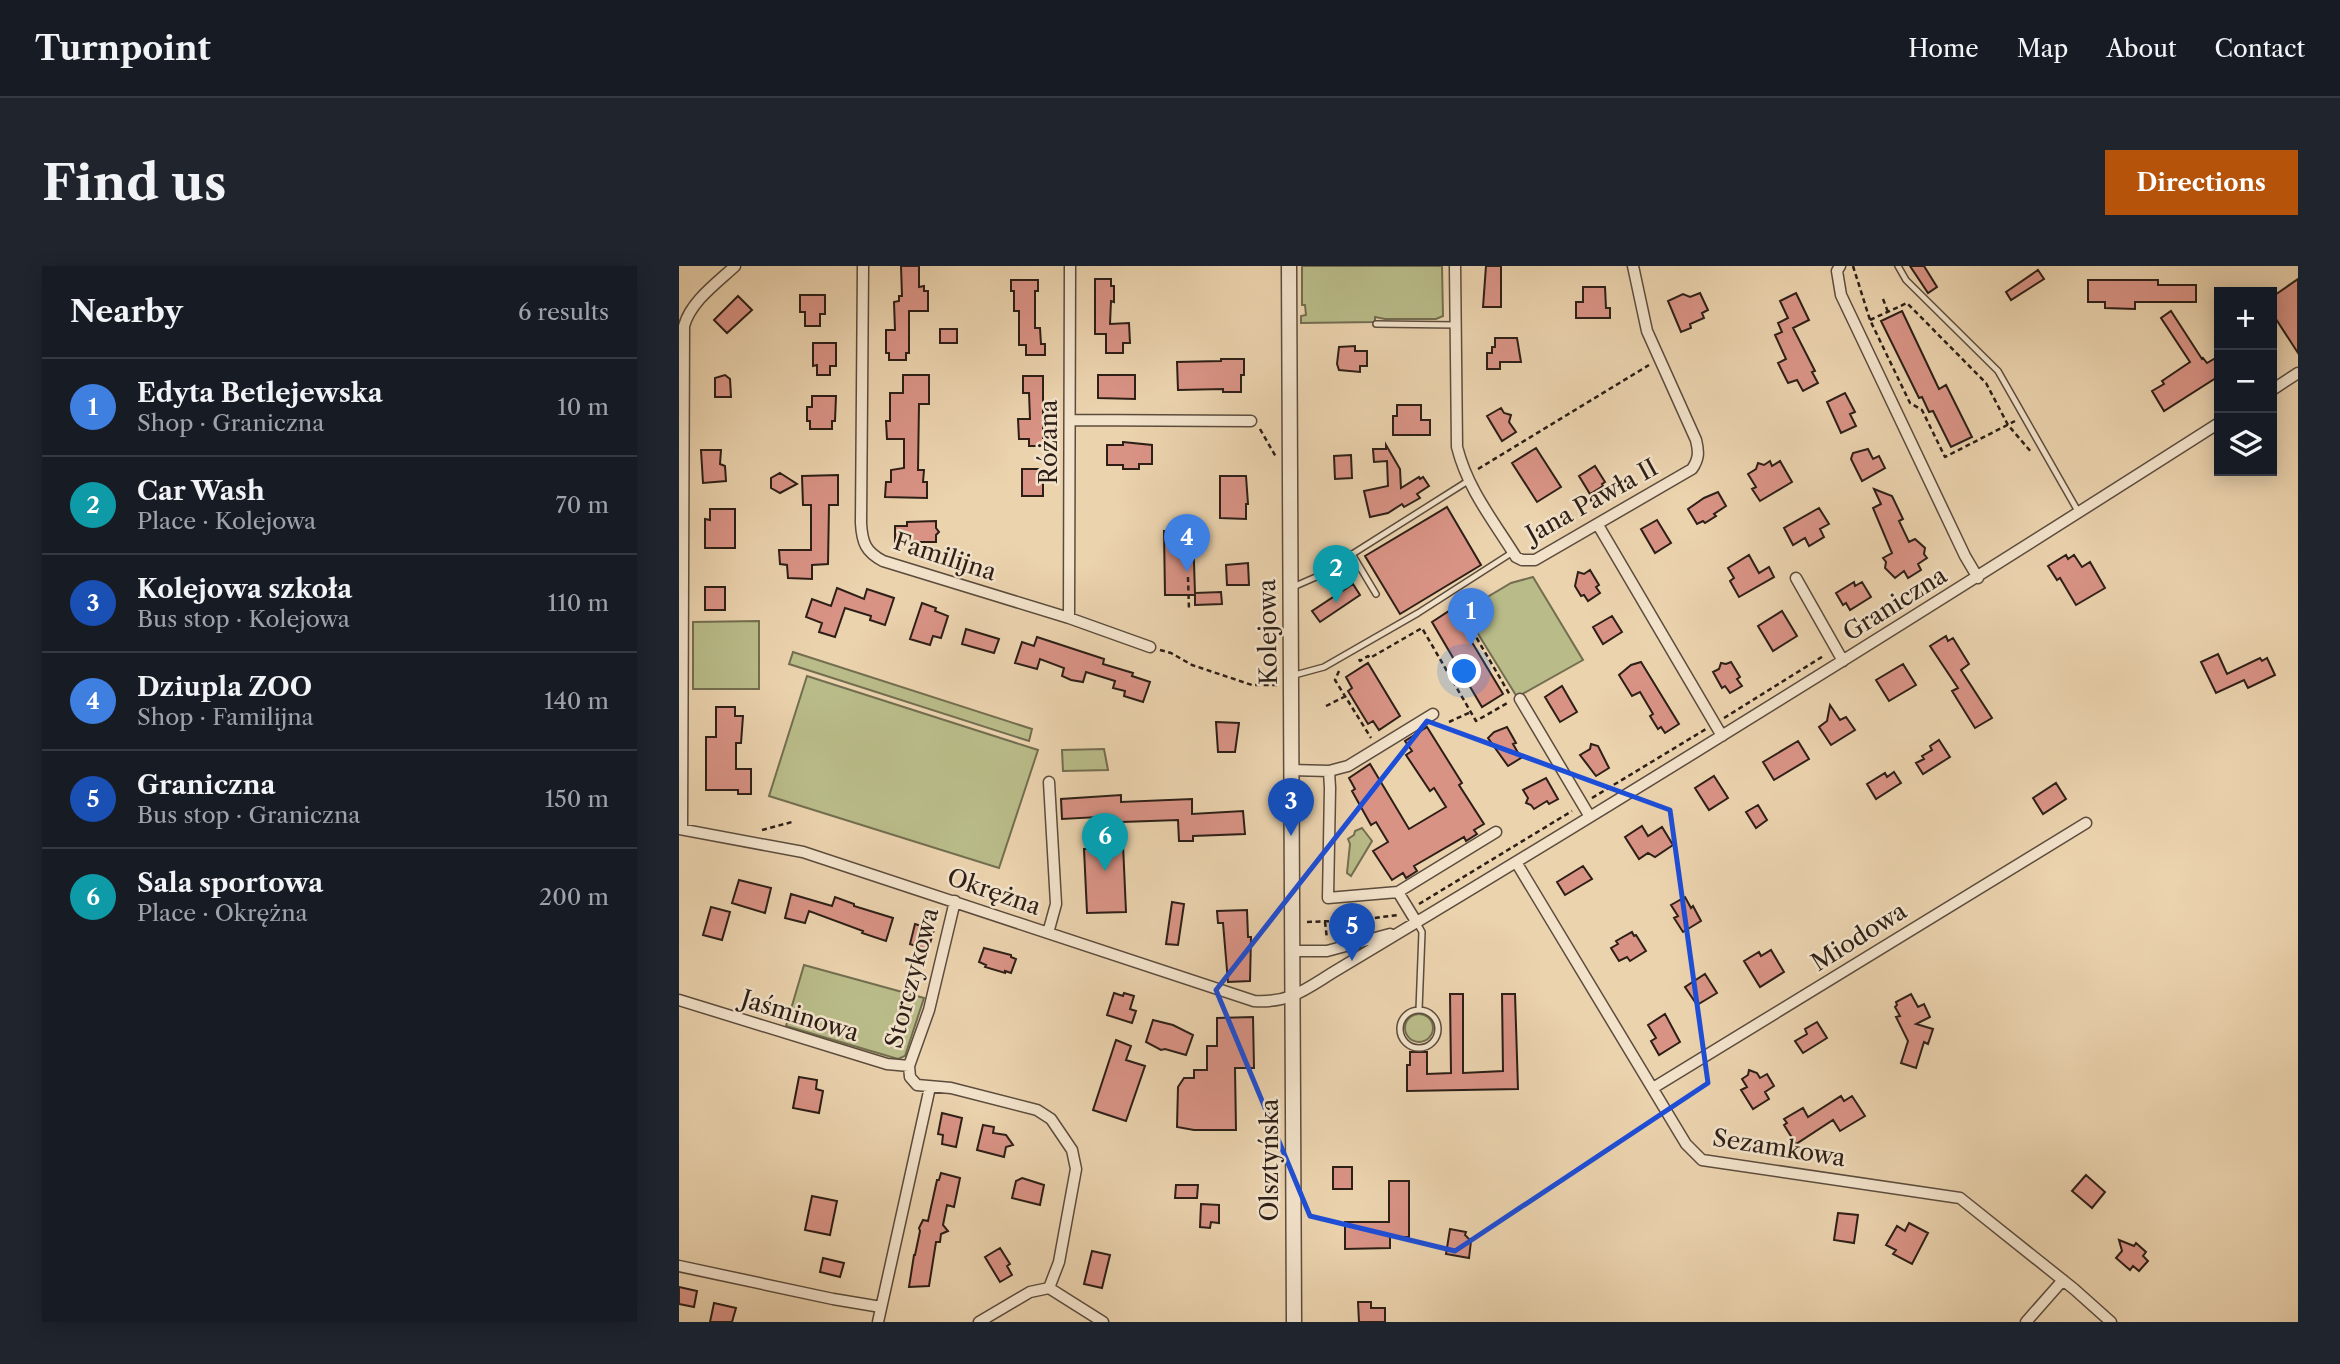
<!DOCTYPE html>
<meta charset="utf-8">
<style>
:root{--surface:#171b24;--page:#20242c;--text:#f1f3f6;--muted:#9ea1a6;--line:#363941;--accent:#b45309}
body{margin:0;font-family:"Libre Caslon Text",serif;background:var(--page);color:var(--text)}
.controls{position:absolute;right:21px;top:21px;display:grid;overflow:hidden;border-radius:0px;box-shadow:0 4px 18px #0003}
.controls button{width:63px;height:63px;display:grid;place-items:center;padding:0;border:0;border-bottom:2px solid var(--line);background:var(--surface);color:var(--text);font:35px sans-serif}
.you{position:absolute;left:786px;top:406px;width:24px;height:24px;margin:-18px;border:5px solid #fff;border-radius:50%;background:#1a73e8;box-shadow:0 0 0 10px #1a73e833}
.badge{display:grid;place-items:center;width:46px;height:46px;border-radius:50%;background:var(--accent);color:#fff;font-size:23px;font-weight:700}
.pin{position:absolute;translate:-50% -58px;filter:drop-shadow(0 2px 4px #0008)}
.pin::after{content:'';position:absolute;top:37px;width:24px;height:21px;background:inherit;clip-path:polygon(0 0,100% 0,50% 100%)}
.list{margin:0;padding:0;list-style:none}
h2{display:flex;justify-content:space-between;align-items:center;height:91px;margin:0;padding:0 28px;font-size:30px}
h2 small{font-size:23px;font-weight:400;color:var(--muted)}
.list li{display:grid;grid-template-columns:46px 1fr auto;gap:21px;align-items:center;box-sizing:border-box;height:98px;padding:0 28px;border-top:2px solid var(--line)}
.list b{display:block;font-size:26px;white-space:nowrap}
.list p{margin:0;font-size:23px;white-space:nowrap;color:var(--muted)}
.list em{font-size:23px;font-style:normal;color:var(--muted)}
.icon{flex:none;width:38px;height:38px;fill:none;stroke:currentColor;stroke-width:2;stroke-linecap:round;stroke-linejoin:round}
.map{position:relative;flex:none;width:1619px;height:1056px;overflow:hidden;border-radius:0px}
header{display:flex;align-items:center;gap:42px;box-sizing:border-box;height:98px;padding:0 35px;background:var(--surface);border-bottom:2px solid var(--line)}
header strong{font-size:33px}
nav{display:flex;gap:38px;margin-inline-start:auto;font-size:24px}
.intro{display:flex;align-items:center;justify-content:space-between;box-sizing:border-box;height:168px;padding:0 42px}
h1{margin:0;font-size:49px}
.button{padding:18px 32px;border-radius:0px;background:var(--accent);color:#fff;font-size:24px;font-weight:700}
main{display:flex;gap:42px;padding:0 42px}
aside{flex:1;background:var(--surface);border-radius:0px;box-shadow:0 4px 18px #0003}
.map>svg:first-child{display:block}
.green{fill:#b9bc89;stroke:#736e50;stroke-width:2}
.building{fill:#d99385;stroke:#2d1f17;stroke-width:2}
.lines{fill:none;stroke-linecap:round;stroke-linejoin:round}
.service-casing{stroke:#5c4c3d;stroke-width:8}
.minor-casing{stroke:#5c4c3d;stroke-width:13}
.tertiary-casing{stroke:#5c4c3d;stroke-width:17}
.path{stroke:#2d1f17;stroke-width:2.5;stroke-dasharray:5 3.5;stroke-linecap:butt}
.service{stroke:#f2e2ca;stroke-width:5}
.minor{stroke:#f2e2ca;stroke-width:10}
.tertiary{stroke:#f2e2ca;stroke-width:14}
.marked{fill:none;stroke:#1d4ed8;stroke-width:5;stroke-linejoin:round}
.labels{text-anchor:middle;stroke-width:5;stroke-linejoin:round;paint-order:stroke}
.street-label{font-size:24px;fill:#2d1f17;stroke:#f2e2ca}
</style>
<header>
<strong>Turnpoint</strong>
<nav><a>Home</a><a>Map</a><a>About</a><a>Contact</a></nav>
</header>
<div class="intro"><h1>Find us</h1><a class="button">Directions</a></div>
<main>
<aside>
<h2>Nearby<small>6 results</small></h2>
<ul class="list">
<li><span class="badge" style="background:#3f7fe0">1</span><div><b>Edyta Betlejewska</b><p>Shop · Graniczna</p></div><em>10 m</em></li>
<li><span class="badge" style="background:#0f9aa8">2</span><div><b>Car Wash</b><p>Place · Kolejowa</p></div><em>70 m</em></li>
<li><span class="badge" style="background:#1a4fb4">3</span><div><b>Kolejowa szkoła</b><p>Bus stop · Kolejowa</p></div><em>110 m</em></li>
<li><span class="badge" style="background:#3f7fe0">4</span><div><b>Dziupla ZOO</b><p>Shop · Familijna</p></div><em>140 m</em></li>
<li><span class="badge" style="background:#1a4fb4">5</span><div><b>Graniczna</b><p>Bus stop · Graniczna</p></div><em>150 m</em></li>
<li><span class="badge" style="background:#0f9aa8">6</span><div><b>Sala sportowa</b><p>Place · Okrężna</p></div><em>200 m</em></li>
</ul>
</aside>
<div class="map">
<svg width="1619" height="1056" viewBox="0 0 1619 1056">
<rect width="100%" height="100%" fill="#ebd3ae"/>
<filter id="stains"><feTurbulence type="fractalNoise" baseFrequency=".00286" numOctaves="4"/><feColorMatrix values="0 0 0 0 .2 0 0 0 0 .09 0 0 0 0 .02 0 0 0 .5 -.17"/></filter>
<radialGradient id="worn" r=".72"><stop offset=".6" stop-color="#630" stop-opacity="0"/><stop offset="1" stop-color="#630" stop-opacity=".3"/></radialGradient>
<path class="green" d="M623,0H763L764,50L757,53H706L696,51V56L622,57V50L627,49L626,39H623Z
M854,311L904,394L838,431L785,345L832,317Z
M80,355V423H14V356Z
M114,386L353,463L350,475L110,398Z
M128,410L359,484L320,602L90,530Z
M425,483L429,504L384,505L383,484Z
M683,562L693,575L672,610L668,607L671,578L669,573L675,569L676,565Z
M125,699L245,732L226,790L219,793L107,760Z
M726 762a14 14 0 1 1 28 0a14 14 0 1 1-28 0Z"/>
<path class="building" d="M222,0H240V21L245,20V25H249V45H230V87H227V94H210V87H207V64H216L215,36L220,35V30H223Z
M807,0H822V41H804Z
M1231,0H1245L1258,21L1249,27Z
M1359,4L1365,13L1332,34L1327,26Z
M416,13H432V20H435V36L432,35L431,58L450,57L451,77H444V87H427V68H416Z
M1619,13V87L1593,47V31Z
M332,14H359V25H356V62H361L362,78H366V89H347V79H340V45H335V25H332Z
M1409,14H1479V19H1517V36H1456V43L1426,42V36H1409Z
M904,21H926L927,42H931V52H897V36H904Z
M1021,27L1029,44L1023,47L1025,52L1011,58L1012,62L1002,66L989,35L1004,28L1011,31Z
M1117,27L1130,54L1114,62L1136,105L1133,106L1139,117L1124,125L1118,114L1109,117L1099,97L1107,93L1096,69L1103,66L1099,57L1109,52L1101,35Z
M121,29H146V48H141V60H126V46H121Z
M59,30L73,44L48,67L35,54Z
M1223,45L1260,123L1267,119L1293,171L1272,181L1254,145L1250,146L1243,131L1240,132L1202,55Z
M1492,45L1523,93L1524,92L1528,97L1540,90V110L1485,145L1473,125L1485,118L1483,115L1511,96L1482,52Z
M261,63H278V77H261Z
M816,72H838L842,96H821V103H808V87H813V81H816Z
M134,77H157V100H151V109H138V99L134,100Z
M676,80V85H688V100H681V106L660,104L658,98L660,81Z
M542,93H565V109H562V126H544V123L499,124L498,96L542,95Z
M46,109L51,113L52,131H36V112Z
M224,109H250V138H240L239,204H245L244,216H248V232L206,231L207,216H212V204L225,202V173H208L207,155H211V127H224Z
M419,109H456V133L419,132Z
M344,110H364V180H350V173H340L339,153H351L350,127H344Z
M1166,127L1176,146L1171,148L1177,160L1162,167L1148,136Z
M133,130H157L156,155H153V163H131V155H128V141H133Z
M718,139H742V154H751V169H714V150H718Z
M822,142L825,147L832,149L830,156L837,166L823,175L808,150Z
M444,176L473,179V198H460V203H444V199H428V179H444Z
M707,179L721,203L722,222L740,211L741,213L744,211L750,220L738,228L741,232L725,241L723,238L709,247L691,251L685,225L709,220L708,195L695,196L694,183H707Z
M857,182L882,221L858,236L833,197Z
M1189,183L1194,193L1200,190L1206,202L1183,215L1172,193L1174,187Z
M22,184H42L41,198L46,200L47,215L24,217Z
M672,189L673,212L656,213L655,190Z
M1091,195L1093,200L1101,195L1113,216L1081,235L1073,223L1077,221L1069,208L1077,203L1079,197L1085,199Z
M916,200L926,216L923,218L924,220L911,228L900,210Z
M343,203H364V230H343Z
M101,207L118,218L101,227L92,222V212Z
M159,209V239H150L149,298L133,299V313L109,312L108,299L101,298L100,284H132V239H124L123,210Z
M541,210H567L569,238H567V253L541,252Z
M1195,223L1213,230L1224,253L1220,255L1230,276L1236,273L1246,282L1245,288L1248,292L1239,298L1242,304L1229,312L1225,305L1216,312L1206,302L1207,296L1204,292L1213,287L1194,242L1202,238Z
M1039,226L1047,240L1035,248L1037,250L1026,257L1024,255L1018,258L1009,243L1025,232Z
M768,241L802,299L721,348L686,290Z
M1140,242L1150,258L1141,263L1145,271L1130,280L1126,272L1114,279L1105,262Z
M31,243H56V282H26V253L31,254Z
M978,254L992,277L976,287L962,263Z
M257,255V262L260,266L257,269V276H216V260H228V256Z
M485,265L514,267L516,327L542,326L543,338L516,339V329H486Z
M1070,289L1080,307L1090,301L1095,311L1060,331L1051,315L1055,312L1049,302Z
M1387,289L1389,293L1395,289L1403,301L1411,296L1426,322L1397,339L1381,312L1378,314L1369,300Z
M569,297L570,319H548L547,299Z
M911,304L920,319L917,321L921,327L909,335L905,329L902,330L896,320L899,306L905,308Z
M1175,316L1176,320L1183,316L1192,331L1171,344L1167,337L1164,339L1157,327Z
M674,318L681,329L641,356L633,345Z
M26,321H46V344H26Z
M158,322L185,333L188,323L215,332L206,359L191,354L192,350L166,342L156,371L140,366L143,357L127,351L133,333L152,340Z
M243,337L257,342L256,345L269,350L262,372L254,370L251,379L231,373Z
M773,343L824,428L803,441L753,356Z
M1103,345L1118,370L1094,385L1079,360Z
M933,350L943,366L924,378L914,361Z
M287,363L320,373L315,387L283,378Z
M1267,370L1269,375L1274,372L1290,398L1282,404L1313,452L1296,462L1273,425L1279,422L1251,380Z
M358,371L425,393L424,398L454,407L453,410L471,416L464,436L445,430L446,425L434,422L436,415L407,406L404,416L392,414L383,410L385,402L361,393L358,403L336,397L343,376L355,380Z
M1539,388L1548,408L1581,392L1583,395L1588,392L1596,409L1569,422L1565,414L1537,427L1522,396Z
M962,396L1000,458L986,467L982,461L979,463L971,450L974,448L961,426L953,430L940,409L952,399Z
M1052,396L1061,411L1058,413L1063,420L1051,427L1046,420L1043,422L1034,406L1040,403L1042,397L1047,398Z
M689,397L721,450L700,464L694,455L689,458L669,425L673,422L667,411Z
M1224,398L1237,419L1210,435L1197,414Z
M883,420L898,446L881,456L866,431Z
M1151,439L1161,454L1167,451L1176,464L1152,479L1140,461L1148,455Z
M37,441H56V450H64L62,477H57V503H72V528H59V524H27V471H37Z
M537,456L560,457L556,486H539Z
M748,461L783,517L780,519L805,558L795,564L798,568L787,575L785,571L735,600L738,605L727,612L724,607L713,614L694,585L709,576L697,556L692,559L673,525L676,523L670,512L691,498L730,563L767,541L755,522L751,525L727,489L733,485L726,475Z
M828,461L837,477L834,478L842,492L829,500L809,472L815,466Z
M1260,474L1271,491L1244,508L1237,497L1245,493L1243,490L1253,484L1251,480Z
M1119,475L1130,493L1095,514L1084,496Z
M912,478L919,480L930,502L917,510L901,489L911,483Z
M1215,506L1222,517L1197,533L1188,518L1206,507L1208,511Z
M1035,510L1049,532L1030,544L1016,522Z
M867,512L879,533L870,538L868,535L855,543L852,539L847,537L849,532L844,524Z
M1377,517L1387,533L1364,548L1354,532Z
M442,529V536L513,533V548L564,545L566,568L514,570V575H500L499,554L443,556L447,646L408,647L405,583L420,582L419,551L383,553L382,533Z
M1079,539L1088,554L1077,562L1067,546Z
M963,560L969,570L983,561L994,579L976,591L969,587L960,593L946,571Z
M904,600L913,613L886,629L878,616Z
M60,614L92,622L86,647L53,637Z
M112,628L153,640L156,631L175,638V640L214,652L207,675L183,667L184,665L130,645L126,657L106,652Z
M1006,631L1012,642L1014,640L1022,655L1004,666L995,652L999,650L992,639Z
M493,636L505,638L499,679L487,678Z
M32,641L51,646L43,674L24,669Z
M568,644L569,671H572L571,715L549,716L544,657H539L538,645Z
M236,658L255,664L249,684L231,678Z
M953,666L955,670L957,669L967,685L951,695L948,691L940,695L932,682L939,678L937,675Z
M305,682L332,689V691L337,693L332,707L326,705V707L306,701L307,699L300,696Z
M1092,684L1105,706L1081,721L1065,695L1080,686L1082,690Z
M1026,708L1038,727L1018,739L1006,721Z
M435,727L444,730L445,727L455,730L451,743L457,745L453,757L428,749Z
M771,728H784V807L824,805L823,728H836L839,823L728,825V799H731V786H748V808L772,807Z
M1232,728L1239,741L1245,738L1251,751L1237,758L1254,763L1249,778L1245,776L1237,802L1222,797L1229,775L1217,751L1221,750L1216,741L1218,739L1217,736Z
M986,748L1001,776L980,789L972,775L977,772L969,759Z
M574,751L575,802H556L557,864H515L498,861L499,821L505,812H515V804H528V780H538V752Z
M474,754L494,759L514,769L507,789L486,783L482,784L467,776Z
M1138,756L1148,772L1124,787L1116,775L1128,768L1126,763Z
M437,774L452,780L447,794L466,800L447,855L414,844Z
M1070,804L1078,807L1081,812L1088,808L1095,820L1086,826L1090,833L1074,843L1062,824L1068,821L1063,813L1069,809Z
M120,811L138,814L137,823L144,825L140,847L114,842Z
M1162,830L1165,835L1173,830L1186,850L1161,865L1154,854L1117,878L1105,859L1108,857L1105,853L1124,842L1129,851Z
M263,847L283,852L277,881L263,878L264,869L259,868Z
M304,859L315,861L314,867L327,869L334,879L327,881L325,891L298,884Z
M654,901H673V923H654Z
M262,907L281,912L275,941L268,939L264,959L269,965L262,968L261,976H257L250,1020L230,1021L235,989H236L241,965L240,962L244,954L249,955L258,914H260Z
M1407,909L1426,926L1413,942L1393,925Z
M343,912L365,919L361,939L333,932L337,915Z
M710,915H730V971H711V982L666,983V956H710Z
M497,919H519L518,932H496Z
M133,930L158,935L151,969L126,964Z
M522,938L540,939V957L532,956L531,962L521,961Z
M1159,947L1179,949L1175,977L1155,974Z
M1230,957L1249,967L1233,998L1214,988L1217,984L1207,979L1218,960L1226,965Z
M771,963L787,966L786,969L792,975L790,992L767,988Z
M1440,974L1455,980L1457,977L1467,986L1464,990L1469,995L1460,1005L1454,1000L1451,1004L1437,992L1443,985Z
M321,982L331,998L328,1000L333,1009L321,1016L306,991Z
M413,985L431,989L423,1022L405,1018Z
M144,992L165,997L161,1011L141,1006Z
M0,1021L18,1025L15,1041L0,1038Z
M679,1036H692V1042H706V1056H680Z
M35,1037L57,1042L53,1056H31Z"/>
<g class="lines">
<g class="service-casing">
<path id="service" d="M1219,0L1227,14L1319,105L1400,247
M697,58L777,59
M673,288L697,328
M614,321L637,311L789,215
M612,410L645,401L739,347L834,286
M738,657L743,666L740,744
M721 763a19 19 0 1 1 38 0a19 19 0 1 1-38 0Z"/>
</g>
<g class="minor-casing">
<path id="minor" d="M184,0L182,257C183,277 187,286 204,295L390,352L471,381
M776,0L778,181C789,224 814,254 837,291L843,294H856L1013,203C1020,193 1020,186 1017,174L968,65L954,0
M1161,0L1158,5L1162,29L1286,290L1299,312
M1593,124L1619,107
M391,154L572,155
M919,259L1043,470
M1117,312L1164,395
M390,352L391,0
M841,433L911,551
M612,504L650,505L669,500L754,448
M650,505L651,522L649,632L719,626L738,657
M0,563L124,586L575,735C610,737 624,725 653,707C951,529 1247,344 1540,157
M3,563L5,60C12,35 38,17 56,0
M837,596L1007,878L1023,894L1281,932L1395,1023L1432,1056
M719,626L817,566
M276,635L250,744L230,800L231,811L238,819L272,822L358,844L372,853L393,884L397,903L380,996L370,1022
M369,667L377,638L370,516
M613,685H648L711,668
M0,734L208,798L230,800
M974,822L1407,557
M0,1000L154,1033L202,1041
M370,1022L424,1056
M199,1056L251,821
M300,1056L351,1026L370,1022
M1347,1056L1384,1014"/>
</g>
<g class="tertiary-casing">
<path id="tertiary" d="M610,0L615,1056"/>
</g>
<path class="path" d="M1174,0L1191,54L1231,137L1243,144L1266,191L1336,155
M1204,33L1209,46
M1191,54L1228,37L1307,117L1329,159L1353,187
M581,163L597,191
M799,203L970,99
M509,311L510,344
M776,335L831,429
M481,384L492,387L513,399L573,419H600
M680,393L681,395L689,390L691,392L743,362L797,455L830,436
M660,405L656,414L692,472
M647,440L665,431
M1045,452L1146,389
M770,456L792,446
M913,532L1027,463
M83,564L113,556
M740,638L893,545
M628,656L679,654L719,649
M646,656L648,673"/>
<use href="#service" class="service"/>
<use href="#minor" class="minor"/>
<use href="#tertiary" class="tertiary"/>
</g>
<path class="marked" d="M748,455L991,544L1029,817L776,985L631,950L537,724Z"/>
<g class="labels">
<g class="street-label">
<text transform="translate(370 176) rotate(-90)" y="8">Różana</text>
<text transform="translate(913 235) rotate(-29)" y="8">Jana Pawła II</text>
<text transform="translate(266 291) rotate(18)" y="8">Familijna</text>
<text transform="translate(1216 338) rotate(-32)" y="8">Graniczna</text>
<text transform="translate(589 366) rotate(-91)" y="8">Kolejowa</text>
<text transform="translate(315 626) rotate(19)" y="8">Okrężna</text>
<text transform="translate(1180 671) rotate(-32)" y="8">Miodowa</text>
<text transform="translate(233 712) rotate(-75)" y="8">Storczykowa</text>
<text transform="translate(121 750) rotate(17)" y="8">Jaśminowa</text>
<text transform="translate(1100 882) rotate(9)" y="8">Sezamkowa</text>
<text transform="translate(591 894) rotate(-90)" y="8">Olsztyńska</text>
</g>
</g>
<rect width="100%" height="100%" filter="url(#stains)"/>
<rect width="100%" height="100%" fill="url(#worn)"/>
</svg>
<div class="controls">
<button>+</button>
<button>−</button>
<button><svg class="icon" aria-label="layers" viewBox="0 0 24 24"><path d="M12 4l9 5-9 5-9-5zM3 14l9 5 9-5"/></svg></button>
</div>
<div class="you"></div>
<div class="pin badge" style="left:792px;top:380px;background:#3f7fe0">1</div>
<div class="pin badge" style="left:657px;top:337px;background:#0f9aa8">2</div>
<div class="pin badge" style="left:612px;top:570px;background:#1a4fb4">3</div>
<div class="pin badge" style="left:508px;top:306px;background:#3f7fe0">4</div>
<div class="pin badge" style="left:673px;top:695px;background:#1a4fb4">5</div>
<div class="pin badge" style="left:426px;top:605px;background:#0f9aa8">6</div>
</div>
</main>
